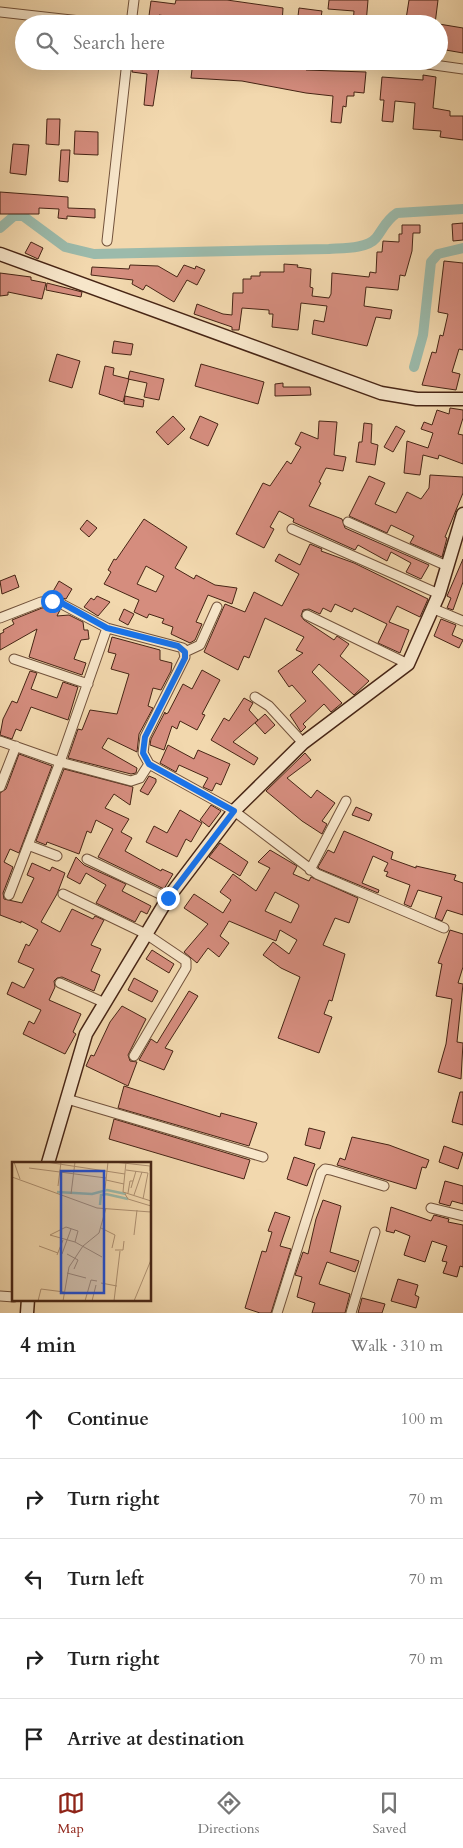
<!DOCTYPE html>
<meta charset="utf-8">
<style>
:root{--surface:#fff;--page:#f6f6f6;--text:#222;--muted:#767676;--line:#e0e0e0;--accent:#8f2418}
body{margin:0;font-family:Cardo,serif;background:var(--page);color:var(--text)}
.stop{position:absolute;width:15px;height:15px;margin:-11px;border:4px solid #1a73e8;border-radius:50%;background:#fff}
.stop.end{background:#1a73e8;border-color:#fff;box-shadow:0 1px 5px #0008}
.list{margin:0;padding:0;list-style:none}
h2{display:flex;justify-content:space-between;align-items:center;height:65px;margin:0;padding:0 20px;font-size:21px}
h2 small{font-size:16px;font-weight:400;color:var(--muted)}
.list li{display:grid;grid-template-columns:32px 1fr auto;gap:15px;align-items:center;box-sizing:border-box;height:80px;padding:0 20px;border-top:1px solid var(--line)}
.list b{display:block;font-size:19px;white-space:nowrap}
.list em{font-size:16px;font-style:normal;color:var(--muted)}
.icon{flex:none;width:28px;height:28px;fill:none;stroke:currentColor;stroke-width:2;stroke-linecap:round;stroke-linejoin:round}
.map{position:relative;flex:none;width:463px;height:1313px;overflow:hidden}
.search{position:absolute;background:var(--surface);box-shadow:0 5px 20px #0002;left:15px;right:15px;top:15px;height:55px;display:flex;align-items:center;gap:12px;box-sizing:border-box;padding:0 18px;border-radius:28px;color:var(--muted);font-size:19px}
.sheet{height:465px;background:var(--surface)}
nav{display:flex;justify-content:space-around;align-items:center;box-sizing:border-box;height:70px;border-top:1px solid var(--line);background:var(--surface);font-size:14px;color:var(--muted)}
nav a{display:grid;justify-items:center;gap:2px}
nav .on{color:var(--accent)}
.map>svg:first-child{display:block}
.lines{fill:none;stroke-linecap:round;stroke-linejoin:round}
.canal{stroke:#9bbaab;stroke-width:10}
.building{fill:#d58d7e;stroke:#472515;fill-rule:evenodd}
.minor-casing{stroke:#72523b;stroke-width:11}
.secondary-casing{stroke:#472515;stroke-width:15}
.minor{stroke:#f7e6ca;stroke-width:9}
.secondary{stroke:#f7e6ca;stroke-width:12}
.route{stroke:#1a73e8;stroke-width:6}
.inset-river{fill:none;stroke:#9bbaab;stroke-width:2.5}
.inset-road{fill:none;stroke:#ae9071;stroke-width:1}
.view{fill:#1d4ed8;fill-opacity:0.15;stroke:#1d4ed8;stroke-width:2.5}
.inset-edge{fill:none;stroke:#472515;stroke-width:2.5}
</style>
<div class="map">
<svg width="463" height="1313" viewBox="0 0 463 1313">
<rect width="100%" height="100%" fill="#f2d8ae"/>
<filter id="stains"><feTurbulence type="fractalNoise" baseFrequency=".004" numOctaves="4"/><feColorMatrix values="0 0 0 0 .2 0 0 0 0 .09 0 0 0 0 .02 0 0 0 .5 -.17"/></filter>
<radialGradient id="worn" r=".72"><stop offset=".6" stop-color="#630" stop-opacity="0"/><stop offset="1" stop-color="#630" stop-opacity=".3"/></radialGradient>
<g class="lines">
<path class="canal" d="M0,228L14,216H23L65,247L94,254L329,249C342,248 367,249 376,238C383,229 386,220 397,213L463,209
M414,367L423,335L431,262L438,254L463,248"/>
</g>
<path class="building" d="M176,0H227L283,8L282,24H238L221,21V24H217L159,15L158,24L148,23L151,1L175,4Z
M329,0H368L366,24H353L354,11L328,9Z
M409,0H438L435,24H424V21L406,19Z
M299,8L322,11L320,24H297Z
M439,24L463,28V53L440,49Z
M133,61H160L153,106L144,105L147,74L132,72Z
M193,61H262L306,66V70L366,72L364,93L354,92V96H347L346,107L343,106L341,123L331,122L333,96L306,93L242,81L191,78Z
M423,75L436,77L433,108L450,111V116H463V140L440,137L441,131L413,129L415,103L395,101L393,122L382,121L384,100H380L382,77L423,80Z
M47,119H60L59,145L46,144Z
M75,131L98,132V155L74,154Z
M13,144L29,145L26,175L10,173Z
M61,150H70L68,182L59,181Z
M0,192L68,197V208L95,209V218L67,216V219L58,218L59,209L39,208V214H0Z
M463,223V240L453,241L452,224Z
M402,225H420V233H413L412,251L405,276L400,275L398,290L366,287L364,306L392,310L390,319L376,317L367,346L312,334L314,320L324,322L327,306L301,303L298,330L272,327L273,314H269V310L242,308L239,330H232V327L194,314L197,304L223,314L232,315L233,293H243V279H251V276H260V272H284V264L298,265L297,267L311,269L310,287L313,288L312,296L329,298L331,294L332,273L369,277L370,272L376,273L377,252H382L383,241L399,242V234H402Z
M31,242L43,248L38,259L25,253Z
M444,261L463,263V350L459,349L452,372L460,374L456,390L422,385L432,352L436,353L440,335L443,336L448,314L438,312Z
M130,265L158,266L177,277L184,265L195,269L196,266L205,270L197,285L187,280L174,302L146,285L143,290L132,284L133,280L91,275L92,267L129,269Z
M0,273L31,277V280L46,283L42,299L8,292V295L0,296Z
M47,283L82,292L81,297L46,290Z
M114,341L133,344L131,355L112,353Z
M57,354L80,361L72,388L49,381Z
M201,364L264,382L258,404L195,386Z
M105,366L114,368L113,375L129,379L123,402L99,394Z
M130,371L164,379L159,400L144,397L147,383L128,379Z
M283,383V387H310L311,395L275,396V384Z
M125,396L144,400L143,407L124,404Z
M450,408L463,410V418L458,434L463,435V464L439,455L438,459L423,455L420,475L404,473L407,441L428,448L433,433L421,429L424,422L432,425L437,410L449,414Z
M173,416L185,429L168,445L156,432Z
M200,416L218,424L208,446L190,438Z
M319,421L337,422L334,455L346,457L343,471L326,468L319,482L321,483L309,506L342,519L345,528L429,565L421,579L406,572L411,563L391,552L387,561L358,545L355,550L293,522L294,519L279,511L270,527L274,529L264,548L236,534L263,483L270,486L287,461L291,464L301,447L295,444L301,432L318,439Z
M364,423L372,424L371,443L378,445L375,465L356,462L359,442H362Z
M396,426L405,431L393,452L384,447Z
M430,475L463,477V493L445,537L447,538L442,557L410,543L414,536L391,525L387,533L349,516L369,476L385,483L375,504L396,513L407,492L421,499L429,488Z
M144,519L187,547L175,568L194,579L196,575L215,585L237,588L232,604L208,595L196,622L202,624L195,640L190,643L171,634L173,627L162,623L164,619L149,614L147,618L134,612L139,600L104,584L111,572L108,570L114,559L116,560ZM146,566L164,576L156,592L137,584Z
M87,520L97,528L89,537L80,529Z
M310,544L322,549L321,551L354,563L428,599L420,617L397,606L389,622L409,630L400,653L378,643L387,624L354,608L352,612L335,604L331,612L323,608L320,614L309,609L303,610L301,616L304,620L334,640L337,636L349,644L340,656L369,681L354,695L319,664L312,672L342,703L331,712L324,704L303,724L306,727L301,732L290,715L306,701L292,685L289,687L278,671L303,653L296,650L304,637L265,618L249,658L244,656L238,670L204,652L225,604L245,612L254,592L282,606L299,574L275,561L279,554L300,565Z
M463,559V582L453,610L447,608L451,598L447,596Z
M15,575L19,587L2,594L0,581Z
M59,581L72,589L66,599L51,595Z
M97,596L110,602L98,616L84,607L91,598L94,600Z
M55,607L60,610L57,616L69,615L83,622L84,630H88L89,639L81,640L74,659L86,663L82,675L29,657L37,629L0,650V634L4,632L3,630L14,624L12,620L42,608Z
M124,609L134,614L128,625L119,620Z
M441,619L456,625L452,635L463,640L459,648L434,636Z
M112,637L160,650V660L172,663L171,671L161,690L153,688L148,706L153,708L139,734L137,752L108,738L102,748L137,768L136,773L131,774L68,758L78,729L82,730L90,710L117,714L129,674L111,669L116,654L108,652Z
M202,670L220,680L202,714L205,715L197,730L180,721L177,729L172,726L164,750L150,745L151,739L165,712V714L168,713L183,684L192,689Z
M30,671L37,673L31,689L57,698L63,682L78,687L68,720L31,707L21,731L16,729L12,739L0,735L3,719L12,701L17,703Z
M244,698L253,703L249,710L258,720L233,742L258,758L254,765L211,740L224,718L229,721Z
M265,714L275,725L265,734L255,723Z
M168,745L194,759L198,750L230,764L221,785L216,783L212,791L203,787L208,778L179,765L176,772L160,763Z
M305,753L311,760L287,778L311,798L317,790L335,803L322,821L327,824L322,834L302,821L266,791Z
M19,754L52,766L19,853L10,849L4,862L13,867L3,893L4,899L22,903L34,878L27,875L32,863L50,871L52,867L65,873L57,894L41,922L60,932L72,909L93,919L95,916L104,920L91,945L101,949L91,971L100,975L94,991L62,977L57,978L54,981L55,987L49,1000L81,1014L73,1032L76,1034L65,1054L23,1034L29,1021L34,1024L41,1010L7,994L12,982L24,988L34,969L18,962L26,944L29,946L38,930L21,921V923L0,915V793L6,789Z
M64,769L133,787L130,805L114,794L105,808L129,819L121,832L132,838L125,851L161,871L162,869L173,874L164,889L98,857L113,829L96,820L91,833L87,831L79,854L47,842L46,845L36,841Z
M149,776L156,779V782L148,795L140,791Z
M211,805L221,811L209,827L200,820Z
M356,807L372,814L369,821L352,815Z
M180,810L202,823L191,842L186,839L177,857L146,842L154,826L167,833Z
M344,831L393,852L391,859L416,868V866L456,875L454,880L463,883V915L447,910L442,921L435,918L442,897L418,890L411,907L404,904L410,885L386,876L388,872L384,871L388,863L373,856L362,883L379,890L378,893L320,869L318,867L328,850L334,853Z
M220,843L248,862L240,876L209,857Z
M270,850L297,866L293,874L309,881L311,877L358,898L349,923L335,918L323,945L345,954L332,1001L329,1000L324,1014L332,1017L319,1053L278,1038L300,977L281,968L263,955L273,942L289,954L297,940L280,930L276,941L229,921L220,936L229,943L219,957L208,948L197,963L184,952L208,924L184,908L194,894L223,913L231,900L220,892L233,874L256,891L270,868L258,862ZM275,892L298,904L299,906L291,923L265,911Z
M76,857L84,865L126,884L122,891L151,906L147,914L141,911L135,922L96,903L106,885L86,873L80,884L67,877Z
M450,930L463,934V967L458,983L463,984L457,1042L463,1043L461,1079L438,1072L446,1044L452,999L436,996L442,964L438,963Z
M152,950L174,964L169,973L146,959Z
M134,978L158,991L152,1002L128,990Z
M189,991L198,996L165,1048L173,1051L164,1070L139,1060L151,1039L157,1043Z
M122,1006L146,1019L128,1055L130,1061L137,1062L128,1086L86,1066L91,1055L94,1056L110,1022Z
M124,1086L220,1117L221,1113L257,1123L249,1146L118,1108Z
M460,1092H463V1125L452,1122Z
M114,1119L250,1160L244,1179L109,1139Z
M309,1128L325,1132L320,1149L305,1145Z
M352,1137L389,1145L429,1160L426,1168L422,1167L416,1189L337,1165L340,1158L345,1160Z
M444,1146L463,1153L458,1169L439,1162Z
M294,1157L315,1164L307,1186L287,1179Z
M445,1181L463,1186V1204L452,1201L450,1206L439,1203Z
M323,1200L341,1206L330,1252L359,1261L355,1272L327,1262L319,1284L350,1294L345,1313H312L315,1303L297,1297L302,1277L295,1275L303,1252L308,1254L316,1219Z
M391,1207L431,1221L434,1215L449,1219L448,1222L463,1225V1267L460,1266L457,1277L443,1273L447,1262L442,1261L447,1246L432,1241L425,1262L404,1255L410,1236L395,1230L394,1233L386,1231Z
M275,1212L290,1217L280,1246L291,1249L271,1313H260L245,1308L262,1251L266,1252L272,1232L268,1231Z
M398,1279L418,1285L415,1295L419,1297L416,1308L391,1301Z
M362,1298L385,1304L382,1313H358Z"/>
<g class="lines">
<g class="minor-casing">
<path id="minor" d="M0,12L107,24
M131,24L134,0
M406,61L463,69
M107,241L127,61
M348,522L447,566
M292,529L439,594
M434,609L463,621
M307,615L408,664
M0,618L41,602L56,601L107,628L183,648L185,657L145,737L143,753L149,764L234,811L317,874L444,928
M185,652L200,645L217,607
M14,659L88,684
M255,697L269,706L303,743
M0,741L60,762L131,781L140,778L149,764
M0,787L16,746
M28,845L57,856
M87,859L168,898
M310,870L346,801
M63,894L146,934L186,961V968L134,1056
M9,895L60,762L107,628
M60,983L105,1003
M67,1099L263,1157
M431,1208L463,1216
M0,1296L14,1297
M277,1313L321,1173L325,1169L331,1170L384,1186
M351,1313L375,1232"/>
</g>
<g class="secondary-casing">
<path id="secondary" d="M0,254L381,393L417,399H463
M48,1163L86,1034L168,898L234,811L303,743L408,664L439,594L463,514
M27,1313L28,1299"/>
</g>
<use href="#minor" class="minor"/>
<use href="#secondary" class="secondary"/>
</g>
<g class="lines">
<path class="route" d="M52,601L60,602L107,628L178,646L185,652V658L145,737L143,753L149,764L234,811L168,898"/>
</g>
<g transform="translate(12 1162)">
<rect width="139" height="139" fill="#f2d8ae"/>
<path class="inset-river" d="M45,30L80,32L95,28L114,32M88,43L89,33L94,32L116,37"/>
<path class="inset-road" d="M2,0L8,17M34,0L113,12M102,0L138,4V9M114,0L111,30L139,39M17,6L94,16M114,8L136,11L131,37M0,15L85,46L139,50M94,18L112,22M46,24L49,0M119,26L124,9M93,27L96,0M116,31L118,19H121M59,32L63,0M113,32L116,37L139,44M122,33L130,10M89,66L103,73L100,86M122,73L125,48M63,80L38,73L54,65L66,69L63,80L90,95M27,84L46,91M103,88H111L112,79M50,92L59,67M55,92L66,98L62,107M45,93L51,78M55,111L74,116M89,121L105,124M26,139L29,127L52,130M51,139L57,105L71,84L87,71L94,46M73,139L79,118L85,119M80,139L84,123M102,139L108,89M122,139L139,98"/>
<path class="view" d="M49,9H92V131H49Z"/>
<rect width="139" height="139" class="inset-edge"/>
</g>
<rect width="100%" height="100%" filter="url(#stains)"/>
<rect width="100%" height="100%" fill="url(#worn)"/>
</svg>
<div class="stop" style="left:52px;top:601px"></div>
<div class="stop end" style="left:168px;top:898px"></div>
<div class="search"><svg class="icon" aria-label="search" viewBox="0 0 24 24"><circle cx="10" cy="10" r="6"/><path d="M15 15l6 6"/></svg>Search here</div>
</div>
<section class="sheet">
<h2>4 min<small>Walk · 310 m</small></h2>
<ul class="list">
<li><svg class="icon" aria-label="ahead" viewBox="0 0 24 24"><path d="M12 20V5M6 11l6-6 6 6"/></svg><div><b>Continue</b></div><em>100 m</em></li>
<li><svg class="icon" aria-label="right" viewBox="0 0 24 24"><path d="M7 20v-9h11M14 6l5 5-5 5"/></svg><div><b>Turn right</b></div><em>70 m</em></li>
<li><svg class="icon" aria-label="left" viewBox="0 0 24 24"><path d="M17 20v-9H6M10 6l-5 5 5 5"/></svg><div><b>Turn left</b></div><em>70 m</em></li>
<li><svg class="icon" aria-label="right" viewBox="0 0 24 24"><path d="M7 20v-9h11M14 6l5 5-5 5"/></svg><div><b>Turn right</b></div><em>70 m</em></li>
<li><svg class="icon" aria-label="arrive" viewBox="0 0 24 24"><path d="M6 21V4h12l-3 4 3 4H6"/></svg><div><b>Arrive at destination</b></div></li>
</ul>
</section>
<nav>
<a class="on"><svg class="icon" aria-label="map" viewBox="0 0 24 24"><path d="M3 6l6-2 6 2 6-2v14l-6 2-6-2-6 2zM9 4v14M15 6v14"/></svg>Map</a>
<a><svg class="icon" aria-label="directions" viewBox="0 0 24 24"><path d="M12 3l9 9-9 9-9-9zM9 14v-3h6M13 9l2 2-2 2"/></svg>Directions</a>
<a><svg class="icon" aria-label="saved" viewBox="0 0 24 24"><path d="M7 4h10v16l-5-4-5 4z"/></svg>Saved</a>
</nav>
